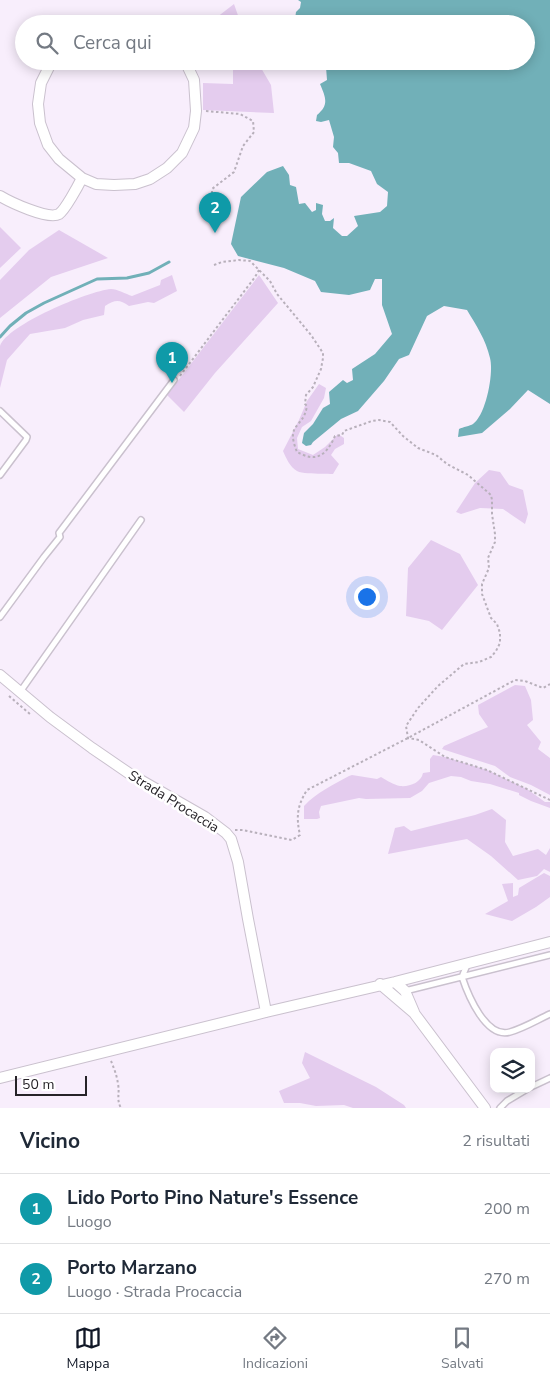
<!DOCTYPE html>
<html lang="it">
<meta charset="utf-8">
<style>
:root{--surface:#fff;--page:#f2f2f3;--text:#1f2937;--muted:#747a83;--line:#e0e1e3;--accent:#111827}
body{margin:0;font-family:"Nunito Sans",sans-serif;background:var(--page);color:var(--text)}
.controls{position:absolute;right:15px;bottom:15px;display:grid;overflow:hidden;border-radius:10px;box-shadow:0 2px 12px #0003}
.controls button{width:45px;height:45px;display:grid;place-items:center;padding:0;border:0;border-bottom:1px solid var(--line);background:var(--surface);color:var(--text);font:25px sans-serif}
.scale{position:absolute;left:15px;bottom:12px;width:72px;box-sizing:border-box;padding-left:5px;border:2px solid #262328;border-top:0;font-size:14px;line-height:18px;white-space:nowrap;color:#262328;-webkit-text-stroke:4px #fff;paint-order:stroke}
.you{position:absolute;left:366px;top:596px;width:18px;height:18px;margin:-12px;border:4px solid #fff;border-radius:50%;background:#1a73e8;box-shadow:0 0 0 8px #1a73e833}
.badge{display:grid;place-items:center;width:32px;height:32px;border-radius:50%;background:var(--accent);color:#fff;font-size:16px;font-weight:700}
.pin{position:absolute;translate:-50% -41px;filter:drop-shadow(0 1px 2px #0008)}
.pin::after{content:'';position:absolute;top:26px;width:18px;height:15px;background:inherit;clip-path:polygon(0 0,100% 0,50% 100%)}
.list{margin:0;padding:0;list-style:none}
h2{display:flex;justify-content:space-between;align-items:center;height:65px;margin:0;padding:0 20px;font-size:21px}
h2 small{font-size:16px;font-weight:400;color:var(--muted)}
.list li{display:grid;grid-template-columns:32px 1fr auto;gap:15px;align-items:center;box-sizing:border-box;height:70px;padding:0 20px;border-top:1px solid var(--line)}
.list b{display:block;font-size:19px;white-space:nowrap}
.list p{margin:0;font-size:16px;white-space:nowrap;color:var(--muted)}
.list em{font-size:16px;font-style:normal;color:var(--muted)}
.icon{flex:none;width:28px;height:28px;fill:none;stroke:currentColor;stroke-width:2;stroke-linecap:round;stroke-linejoin:round}
.map{position:relative;flex:none;width:550px;height:1108px;overflow:hidden}
.search{position:absolute;background:var(--surface);box-shadow:0 2px 12px #0003;left:15px;right:15px;top:15px;height:55px;display:flex;align-items:center;gap:12px;box-sizing:border-box;padding:0 18px;border-radius:28px;color:var(--muted);font-size:19px}
.sheet{height:205px;background:var(--surface)}
nav{display:flex;justify-content:space-around;align-items:center;box-sizing:border-box;height:70px;border-top:1px solid var(--line);background:var(--surface);font-size:14px;color:var(--muted)}
nav a{display:grid;justify-items:center;gap:2px}
nav .on{color:var(--accent)}
.map>svg:first-child{display:block}
.green{fill:#e4ccee}
.water{fill:#71b0b8}
.lines{fill:none;stroke-linecap:round;stroke-linejoin:round}
.stream{stroke:#71b0b8;stroke-width:3}
.service-casing{stroke:#cac1ce;stroke-width:8}
.minor-casing{stroke:#cac1ce;stroke-width:12}
.path{stroke:#b8b0bb;stroke-width:2;stroke-dasharray:2.5 2.5;stroke-linecap:butt}
.service{stroke:#fff;stroke-width:5}
.minor{stroke:#fff;stroke-width:10}
.labels{text-anchor:middle;stroke-width:5;stroke-linejoin:round;paint-order:stroke}
.street-label{font-size:14px;fill:#262328;stroke:#fff}
</style>
<div class="map">
<svg width="550" height="1108" viewBox="0 0 550 1108">
<rect width="100%" height="100%" fill="#f8eefc"/>
<path class="green" d="M234,4L241,24H214L212,21Z
M233,61H257L271,85L274,113L203,110V83L233,84Z
M0,227L21,248L0,268Z
M59,230L108,258L51,277L0,318V280L29,250Z
M172,275L177,291L154,303L148,302L129,306C119,299 115,300 105,306L104,315L83,320L65,328L30,334L7,360L0,388C0,381 0,352 0,346C7,325 88,291 111,289C117,289 126,294 132,296L160,285L161,280Z
M259,275L278,303L215,373L184,412L167,395Z
M319,384L326,388L324,398L311,421L302,427L297,438L298,449L313,455L325,447L338,434L344,438V444L335,449L331,455L339,464L333,474C324,473 305,475 297,471C290,467 286,458 283,451L299,420L307,401Z
M489,470L500,472L509,485L523,490L528,514L525,524L503,509L480,508L461,514L456,512L475,483Z
M431,540L460,554L478,585L442,630L429,621L406,616L408,568Z
M515,685L525,686L531,700L533,720L527,725L541,742L538,749L550,758V795L531,785L510,777L495,766L442,749L444,746L488,727L479,714L478,705Z
M433,755L445,757L487,770L527,789L545,802H550V808L531,801L519,795V793L490,784L471,781L461,777L451,776L429,783L422,791L410,798L366,799L359,798L321,806L319,812L320,818L317,819H304V806C317,792 333,785 349,776L352,775L377,779L381,777C386,780 394,785 400,786C409,787 421,783 423,773L430,772V759Z
M492,809L506,820L505,842L513,856L538,849L546,855L550,848V872L544,869L537,876L518,880L491,856L467,839L388,854L395,828L404,826L411,831L475,815Z
M544,873L550,876V897L536,907L512,921L485,914L508,901L502,884L513,883V897L518,895L519,888Z
M305,1052L376,1087L404,1105L406,1108H353L344,1105L316,1106L300,1103H284L279,1091L310,1078L302,1063Z"/>
<path class="water" d="M298,0H550V404L528,390L510,409L482,433L458,437L459,429C463,427 470,426 473,424C486,415 494,373 490,358C486,340 476,325 467,310L444,306L427,316L409,355L399,359L384,381L358,411L341,419L313,442L311,445L306,446L302,443L304,433L313,424L323,408L330,404L329,392L343,380L347,383L353,380L352,369L375,354L392,334L382,305V279H375L370,290L349,295L321,292L315,281L284,268L238,256L231,244L241,197L267,172L283,166L289,175L290,185L296,187L299,204L305,203L312,212L316,210V203L323,205L322,214L325,221H330L334,218L333,228L342,236H347L358,226L354,216L380,212L387,206L388,192L377,184L371,171L349,163H339L338,153L333,147L334,137L329,120L321,122L316,121L317,115C329,105 326,98 320,84L327,80L326,67L313,61H526V24H299L295,19L296,12L300,8L301,2Z"/>
<g class="lines">
<path class="stream" d="M0,337L10,326L26,313L44,303L97,279L127,278L149,273L169,262"/>
<g class="service-casing">
<path id="service" d="M0,411L27,437L26,440L0,475
M0,617L44,557L60,537L59,533L174,380
M20,692L141,520
M467,965L462,977C468,995 486,1039 510,1032C524,1028 537,1020 550,1014
M405,991L550,955
M531,1087L550,1078
M500,1108L507,1101L527,1089"/>
</g>
<g class="minor-casing">
<path id="minor" d="M52,61L41,83L38,104L40,123L48,145L59,159L82,178L96,184L114,185L135,184L150,179L167,168L182,153L194,128L196,111L194,80L185,61
M0,196C10,202 48,220 59,214C65,210 78,186 82,178
M0,675L50,717L92,748L130,774L205,817L226,833L231,839L238,862L248,919L266,1012
M395,982L405,991L414,1012
M380,984L414,1013L485,1108
M0,1078L266,1012L395,982L550,942"/>
</g>
<path class="path" d="M206,111L240,114L253,121L254,132L243,146L234,172L212,189V203
M214,265L222,262L239,260L250,261L270,281L277,294L311,335L323,353V358L321,369L313,387L306,395L305,404L307,406C303,430 285,422 297,452C301,454 307,457 312,457C324,458 331,445 335,436L342,435L344,431L372,421L379,420L390,422L403,436L418,448L436,455L447,464L468,475L491,495L492,500V514L495,534V542L488,558L489,568L482,584V594L491,618L497,624L500,633V643L496,651L491,657L479,662L464,664L438,686L418,708L406,726L408,738L419,740L445,757L487,770L550,800
M180,376L255,277L259,270
M9,696L30,714
M235,830H243L292,840L300,835C296,817 297,806 307,790L408,738L515,680L525,681L543,688L550,684
M111,1061C114,1068 117,1076 118,1084C120,1094 116,1099 121,1108"/>
<use href="#service" class="service"/>
<use href="#minor" class="minor"/>
</g>
<g class="labels">
<g class="street-label">
<text transform="translate(174 801) rotate(32)" y="5">Strada Procaccia</text>
</g>
</g>
</svg>
<div class="controls">
<button><svg class="icon" aria-label="layers" viewBox="0 0 24 24"><path d="M12 4l9 5-9 5-9-5zM3 14l9 5 9-5"/></svg></button>
</div>
<div class="scale">50 m</div>
<div class="you"></div>
<div class="pin badge" style="left:172px;top:383px;background:#0f9aa8">1</div>
<div class="pin badge" style="left:215px;top:233px;background:#0f9aa8">2</div>
<div class="search"><svg class="icon" aria-label="search" viewBox="0 0 24 24"><circle cx="10" cy="10" r="6"/><path d="M15 15l6 6"/></svg>Cerca qui</div>
</div>
<section class="sheet">
<h2>Vicino<small>2 risultati</small></h2>
<ul class="list">
<li><span class="badge" style="background:#0f9aa8">1</span><div><b>Lido Porto Pino Nature's Essence</b><p>Luogo</p></div><em>200 m</em></li>
<li><span class="badge" style="background:#0f9aa8">2</span><div><b>Porto Marzano</b><p>Luogo · Strada Procaccia</p></div><em>270 m</em></li>
</ul>
</section>
<nav>
<a class="on"><svg class="icon" aria-label="map" viewBox="0 0 24 24"><path d="M3 6l6-2 6 2 6-2v14l-6 2-6-2-6 2zM9 4v14M15 6v14"/></svg>Mappa</a>
<a><svg class="icon" aria-label="directions" viewBox="0 0 24 24"><path d="M12 3l9 9-9 9-9-9zM9 14v-3h6M13 9l2 2-2 2"/></svg>Indicazioni</a>
<a><svg class="icon" aria-label="saved" viewBox="0 0 24 24"><path d="M7 4h10v16l-5-4-5 4z"/></svg>Salvati</a>
</nav>
